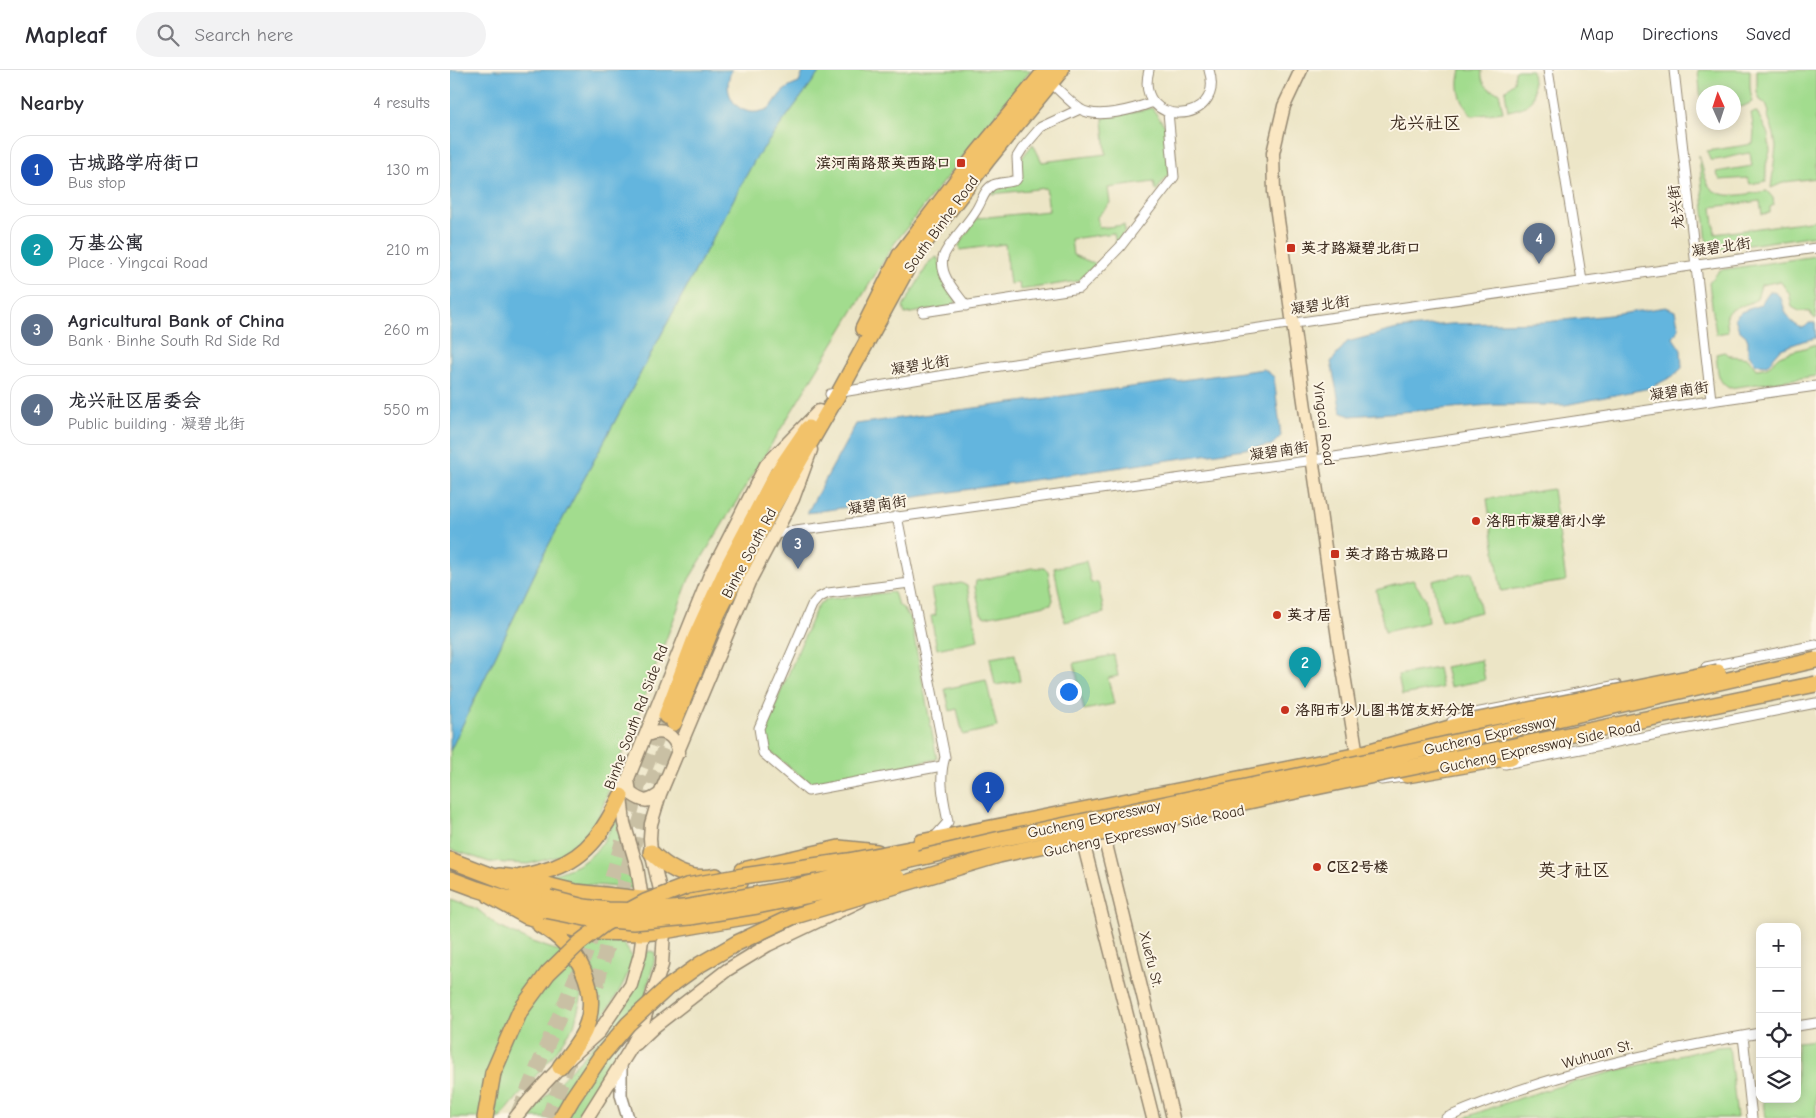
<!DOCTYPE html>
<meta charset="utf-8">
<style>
:root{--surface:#fff;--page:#f2f2f3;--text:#2b2b33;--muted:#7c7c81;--line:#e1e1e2;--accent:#b45309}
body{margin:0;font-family:"Comic Neue","LXGW WenKai TC",sans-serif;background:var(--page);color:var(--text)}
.controls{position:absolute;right:15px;bottom:15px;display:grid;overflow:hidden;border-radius:10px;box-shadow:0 2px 12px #0003}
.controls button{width:45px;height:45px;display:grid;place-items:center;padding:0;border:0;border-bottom:1px solid var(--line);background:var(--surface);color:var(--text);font:25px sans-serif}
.compass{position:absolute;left:1246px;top:15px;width:45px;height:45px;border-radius:50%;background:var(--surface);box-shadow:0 2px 12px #0003;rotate:357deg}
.you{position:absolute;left:618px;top:621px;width:18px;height:18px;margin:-12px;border:4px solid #fff;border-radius:50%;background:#1a73e8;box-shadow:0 0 0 8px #1a73e833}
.badge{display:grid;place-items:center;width:32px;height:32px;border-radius:50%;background:var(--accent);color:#fff;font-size:16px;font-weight:700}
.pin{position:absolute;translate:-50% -41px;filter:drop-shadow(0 1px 2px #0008)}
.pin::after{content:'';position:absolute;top:26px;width:18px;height:15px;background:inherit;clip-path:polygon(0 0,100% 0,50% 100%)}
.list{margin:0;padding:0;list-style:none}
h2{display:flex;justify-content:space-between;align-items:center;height:65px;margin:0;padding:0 20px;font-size:21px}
h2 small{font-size:16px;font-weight:400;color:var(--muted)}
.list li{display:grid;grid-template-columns:32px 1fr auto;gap:15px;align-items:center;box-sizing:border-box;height:70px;margin:0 10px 10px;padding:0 10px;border:1px solid var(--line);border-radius:20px}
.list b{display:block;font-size:19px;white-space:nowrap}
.list p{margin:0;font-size:16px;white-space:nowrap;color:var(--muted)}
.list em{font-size:16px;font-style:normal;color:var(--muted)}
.icon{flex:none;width:28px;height:28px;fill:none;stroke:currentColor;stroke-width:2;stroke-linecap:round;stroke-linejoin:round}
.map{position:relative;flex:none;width:1366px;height:1048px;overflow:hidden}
header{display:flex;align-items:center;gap:30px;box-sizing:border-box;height:70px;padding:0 25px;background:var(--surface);border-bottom:1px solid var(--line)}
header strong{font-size:24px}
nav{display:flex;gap:28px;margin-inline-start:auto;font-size:18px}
.search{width:350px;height:45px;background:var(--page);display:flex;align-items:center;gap:12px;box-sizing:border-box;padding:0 18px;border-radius:28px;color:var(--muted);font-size:19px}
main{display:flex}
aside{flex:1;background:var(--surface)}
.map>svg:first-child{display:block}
.green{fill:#a2dc8e;stroke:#6e8356}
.water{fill:#63b5de;stroke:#4f707e}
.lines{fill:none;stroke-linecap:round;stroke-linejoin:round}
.primary-tunnel{stroke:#c9c0a4;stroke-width:15;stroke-dasharray:15 8;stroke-linecap:butt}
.minor-casing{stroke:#948872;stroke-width:11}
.tertiary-casing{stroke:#948872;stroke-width:14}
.secondary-casing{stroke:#948872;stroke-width:15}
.primary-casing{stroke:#948872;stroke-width:18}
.trunk-casing{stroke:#948872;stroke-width:18}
.minor{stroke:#fff;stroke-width:9}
.tertiary{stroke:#fff;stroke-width:11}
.secondary{stroke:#fae7c3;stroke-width:12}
.primary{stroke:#f2c26a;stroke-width:15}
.trunk{stroke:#f2c26a;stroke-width:15}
.trunk-bridge-casing{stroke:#948872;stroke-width:18;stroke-linecap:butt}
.trunk-bridge{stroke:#f2c26a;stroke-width:15}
.poi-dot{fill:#c8321e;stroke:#fcf5e5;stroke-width:2}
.labels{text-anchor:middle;stroke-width:4;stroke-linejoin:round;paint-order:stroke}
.poi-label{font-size:15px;font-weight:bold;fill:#3b2a1e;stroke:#fcf5e5;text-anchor:start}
.street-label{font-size:15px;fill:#3b2a1e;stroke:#fcf5e5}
.quarter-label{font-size:18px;fill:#3b2a1e;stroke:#fcf5e5}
</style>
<header>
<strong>Mapleaf</strong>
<div class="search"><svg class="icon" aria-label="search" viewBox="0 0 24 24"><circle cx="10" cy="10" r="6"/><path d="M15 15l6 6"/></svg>Search here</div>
<nav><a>Map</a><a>Directions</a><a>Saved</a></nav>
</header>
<main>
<aside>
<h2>Nearby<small>4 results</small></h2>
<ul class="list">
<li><span class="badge" style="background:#1a4fb4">1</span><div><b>古城路学府街口</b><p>Bus stop</p></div><em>130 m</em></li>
<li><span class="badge" style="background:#0f9aa8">2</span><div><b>万基公寓</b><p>Place · Yingcai Road</p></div><em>210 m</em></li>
<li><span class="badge" style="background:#5c6f8a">3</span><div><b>Agricultural Bank of China</b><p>Bank · Binhe South Rd Side Rd</p></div><em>260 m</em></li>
<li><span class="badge" style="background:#5c6f8a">4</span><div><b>龙兴社区居委会</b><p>Public building · 凝碧北街</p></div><em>550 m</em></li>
</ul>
</aside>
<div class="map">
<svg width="1366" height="1048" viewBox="0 0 1366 1048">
<rect width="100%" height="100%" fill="#fcf5e5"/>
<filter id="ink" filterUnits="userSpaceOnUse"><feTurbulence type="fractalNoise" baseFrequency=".02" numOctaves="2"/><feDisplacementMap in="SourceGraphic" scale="10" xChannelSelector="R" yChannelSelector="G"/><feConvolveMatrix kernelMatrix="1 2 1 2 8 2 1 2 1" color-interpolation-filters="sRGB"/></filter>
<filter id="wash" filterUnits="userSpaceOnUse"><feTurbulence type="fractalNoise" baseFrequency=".0096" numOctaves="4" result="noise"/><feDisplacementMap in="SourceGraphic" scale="20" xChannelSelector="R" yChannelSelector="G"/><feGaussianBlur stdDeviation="1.12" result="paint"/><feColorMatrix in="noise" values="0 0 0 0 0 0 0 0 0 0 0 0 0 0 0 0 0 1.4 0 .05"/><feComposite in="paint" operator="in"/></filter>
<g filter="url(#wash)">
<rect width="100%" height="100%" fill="#ece5c6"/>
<path class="green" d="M371,0H581L444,174L239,509L144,759L118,784L78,794L39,792L0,779V681L96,480L304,91Z
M1011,0H1032C1030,11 1037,21 1049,22L1053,42L1022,46C1010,32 1006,18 1011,0Z
M1067,0H1082C1084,27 1089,35 1058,41L1055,21L1064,12L1065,2Z
M1248,0H1300V17L1302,32L1294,36L1284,38V22H1254L1253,42H1252Z
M1307,0H1366V108L1335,112L1321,118L1326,77L1324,64L1318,47L1319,42L1316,34L1310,30L1307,22Z
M702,38L715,56L719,104L706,121L704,112L658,118L660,133L647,147L649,158L674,155L675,161L666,174L664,163L621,169L623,185L646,194L628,211L570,220L569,213L560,214L555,174L510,180L509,175L527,148L599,141L596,118L542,124L544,118L568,113L570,90L583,74L592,92L656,84L653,48Z
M1307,42L1318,64L1320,81L1316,95V111L1300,114L1298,108L1270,110L1266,102L1302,96L1300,83C1288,84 1270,91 1260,90L1257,81L1303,74L1304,61L1301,43Z
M1249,85C1252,94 1254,108 1259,116C1271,132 1300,123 1317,121L1323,128L1324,135L1320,137V143L1312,144L1310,131L1262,137L1265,164L1366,150V165L1266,180L1257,175Z
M1366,186V249L1362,246L1360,242L1349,241L1342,237L1339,223L1330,211L1311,215L1307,229C1296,236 1285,236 1276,244L1278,262L1266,264L1259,213L1270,200Z
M487,187L505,228L506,232L503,236L455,244L453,237L480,191Z
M1366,274V306L1279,318C1266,311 1268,298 1266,284L1274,282L1281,286L1298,288L1306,299C1326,298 1321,289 1332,285C1343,280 1355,279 1366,274Z
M1103,419L1116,511L1051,521L1037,429Z
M636,491L641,513L648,512L654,543L615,552L604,498Z
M582,498H594L598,502L603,530L601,534L535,547L531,544L525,517L526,511Z
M1022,502L1031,542L991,551L982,511Z
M963,510L975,528L978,552L935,562L926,520Z
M511,513L517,516L528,570L487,579L481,546L486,545L481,519Z
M444,522L448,535L453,538L461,551L487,689L361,714L318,680L315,659L366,539L370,533L379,529Z
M565,584L570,611L545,615L540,588Z
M664,585L668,606L658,608L664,634L634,640L624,593Z
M1031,590L1035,610L1000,617L995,597Z
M988,598L992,618L952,625L948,605Z
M536,610L547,657L513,665L507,639L500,641L495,619Z
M167,743L169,762L184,818L114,813L93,806C118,801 138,794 153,772C159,763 163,752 167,743Z
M0,829L27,839L49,857L82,872L112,882L130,911L131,929L124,956L106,982L50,1048H0Z
M122,869L164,870L174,874L183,888C174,920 155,944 135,969L147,932L145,906L141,893Z
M201,881L205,883V888L194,932L126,1048H75L133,987L162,953L196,882Z
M1366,970V1048H1315L1313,1029H1347V972Z
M1279,976L1287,1048H1014C1096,1016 1181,997 1267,977Z"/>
<path class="water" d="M0,0H282C270,22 287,48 312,41C322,39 324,32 329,26C334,19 341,16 349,13L354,0H371L304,91L96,480L0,681Z
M1319,222C1332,221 1332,234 1336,243C1339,250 1344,254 1351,258L1355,257L1359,253H1365L1366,268L1353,271L1331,279L1317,295L1306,294L1298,283V271L1296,266L1289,260L1285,248L1291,242L1310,235Z
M1216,237L1225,241L1229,258L1223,268L1231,280L1232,298L1223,306L1200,318L1115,335H1041L900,346L891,342L881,292L897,272L947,259L1000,254L1095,252L1169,244Z
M814,299L824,307L831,366L822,375L357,443L406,354Z"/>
</g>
<g filter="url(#ink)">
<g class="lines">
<path class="primary-tunnel" d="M139,936L147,914L199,718L224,655
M68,1043L134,888L159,818L189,714L216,646
M98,1048L122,984"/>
<g class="minor-casing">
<path id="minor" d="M699,0C683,59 777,56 759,0
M1098,0L1132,211
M1224,0L1261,330
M601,13C610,21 620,32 630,39C647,50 685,39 703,32
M516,236C507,223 489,206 493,188C495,177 521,151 528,137C532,130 535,119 543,115C550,112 559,113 566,110L568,107L567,87L572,79L591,57L630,39
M473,242L630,218L670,177L724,107L718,42
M380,324L537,298L733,269L1366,178
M447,446L495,687C488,709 494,731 498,752L483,769
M324,464C503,438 684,415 864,390C1031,366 1198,339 1366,316
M460,513L378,523L368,528L362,535L309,658L313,683L358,721L492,696
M1256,597L1366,575
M1002,651L1020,644L1167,615
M1055,694L1366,633
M931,710L961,706
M1347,956L1366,953
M1293,966L1302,1048
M996,1048C1095,1005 1204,981 1310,963"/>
</g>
<g class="tertiary-casing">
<path id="tertiary" d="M171,993V1025L178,1048"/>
</g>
<g class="secondary-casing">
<path id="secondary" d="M851,0L834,36L823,83L824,122L888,568L907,685L913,693
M195,666C212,658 224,663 229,682
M178,710L180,723C194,733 197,733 210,724
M651,754L723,1048
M630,760L703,1048
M186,974L205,956L277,900L318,875L410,831
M65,1048L82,1027L110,997L149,962L181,915L190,884L193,863L192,829L187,797L174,753L171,726L259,507L316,395L369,341
M137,1048L179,981L192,956L212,895L214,861L212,828L201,782L200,768L201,754L210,724L299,512L343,429L361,380"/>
</g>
<g class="primary-casing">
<path id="primary" d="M413,259L450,185L527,84L596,0
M216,646L246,566L278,496L326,405L358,358
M224,653L268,543L321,440L390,321L462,189L538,89L611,0
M988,668L1044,656
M471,772L919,683
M201,782C218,799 240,812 266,806
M293,800L389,778L427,782
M49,806L68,808L125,822L192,829L241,824L290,813
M71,807C82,804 93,802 104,798C139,786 156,757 171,726
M40,826L76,846L136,862L193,863L214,861L306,845L339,836
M90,855C127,875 153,920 134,962C128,974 118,986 110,997"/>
</g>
<g class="trunk-casing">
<path id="trunk" d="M907,685L1024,651
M957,705L1061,687
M460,779L507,774
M0,790L99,828
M0,809L27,819L95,840
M35,1048L43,1003"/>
</g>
<use href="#minor" class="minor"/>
<use href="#tertiary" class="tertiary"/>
<use href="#secondary" class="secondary"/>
<use href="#primary" class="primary"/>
<use href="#trunk" class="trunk"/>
<g class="trunk-bridge-casing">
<path id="trunk-bridge" d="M1024,651L1268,602
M99,828L134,837L158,840L200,841L233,838L341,818L546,770L966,681L1366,590
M95,840L135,848L183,852L240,847L307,836L447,807
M43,1003L70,941L98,903L129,873L154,854L195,832L237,816L293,806L398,791L460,779
M111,1048L122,1029L151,986L178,954L217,918L249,895L287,873L342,847L549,785L822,726L1366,614"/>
</g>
<use href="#trunk-bridge" class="trunk-bridge"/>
</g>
</g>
<g class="poi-dot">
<rect x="506" y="88" width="10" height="10" rx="2.5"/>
<rect x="836" y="173" width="10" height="10" rx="2.5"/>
<circle cx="1026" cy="451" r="5"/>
<rect x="880" y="479" width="10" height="10" rx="2.5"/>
<circle cx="827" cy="545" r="5"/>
<circle cx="835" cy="640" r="5"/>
<circle cx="867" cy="797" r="5"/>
</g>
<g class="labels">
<g class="poi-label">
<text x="501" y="98" text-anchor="end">滨河南路聚英西路口</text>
<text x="851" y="183">英才路凝碧北街口</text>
<text x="1036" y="456">洛阳市凝碧街小学</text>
<text x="895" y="489">英才路古城路口</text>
<text x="837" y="550">英才居</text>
<text x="845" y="645">洛阳市少儿图书馆友好分馆</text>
<text x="877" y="802">C区2号楼</text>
</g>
<g class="street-label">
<text transform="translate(1226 137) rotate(-97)" y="5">龙兴街</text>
<text transform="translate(491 154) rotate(-54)" y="5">South Binhe Road</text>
<text transform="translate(1271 177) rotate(-8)" y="5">凝碧北街</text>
<text transform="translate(870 235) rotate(-8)" y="5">凝碧北街</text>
<text transform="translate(470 295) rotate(-9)" y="5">凝碧北街</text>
<text transform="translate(1229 321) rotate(-8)" y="5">凝碧南街</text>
<text transform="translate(874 354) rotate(82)" y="5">Yingcai Road</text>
<text transform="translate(829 381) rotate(-8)" y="5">凝碧南街</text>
<text transform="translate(427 435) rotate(-8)" y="5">凝碧南街</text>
<text transform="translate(299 483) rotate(-62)" y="5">Binhe South Rd</text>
<text transform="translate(186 647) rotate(-69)" y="5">Binhe South Rd Side Rd</text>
<text transform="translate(1040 665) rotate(-13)" y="5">Gucheng Expressway</text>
<text transform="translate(1090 677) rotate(-12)" y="5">Gucheng Expressway Side Road</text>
<text transform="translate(644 749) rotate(-12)" y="5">Gucheng Expressway</text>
<text transform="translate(694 761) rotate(-12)" y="5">Gucheng Expressway Side Road</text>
<text transform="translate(701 889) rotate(76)" y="5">Xuefu St.</text>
<text transform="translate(1147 984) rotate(-16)" y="5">Wuhuan St.</text>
</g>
<g class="quarter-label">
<text x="975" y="59">龙兴社区</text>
<text x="1124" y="806">英才社区</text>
</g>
</g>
</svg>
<div class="controls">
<button>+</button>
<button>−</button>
<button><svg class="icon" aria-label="locate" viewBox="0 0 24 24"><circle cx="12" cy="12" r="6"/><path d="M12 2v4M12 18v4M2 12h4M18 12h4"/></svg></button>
<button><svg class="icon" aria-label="layers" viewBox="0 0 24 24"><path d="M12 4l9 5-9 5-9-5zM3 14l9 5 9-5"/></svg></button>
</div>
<svg class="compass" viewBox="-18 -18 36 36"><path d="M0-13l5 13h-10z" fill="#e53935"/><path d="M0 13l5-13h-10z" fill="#7c7c81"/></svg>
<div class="you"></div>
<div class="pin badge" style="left:538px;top:743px;background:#1a4fb4">1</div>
<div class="pin badge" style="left:855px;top:618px;background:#0f9aa8">2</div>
<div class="pin badge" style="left:348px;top:499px;background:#5c6f8a">3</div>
<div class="pin badge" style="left:1089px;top:194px;background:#5c6f8a">4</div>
</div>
</main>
